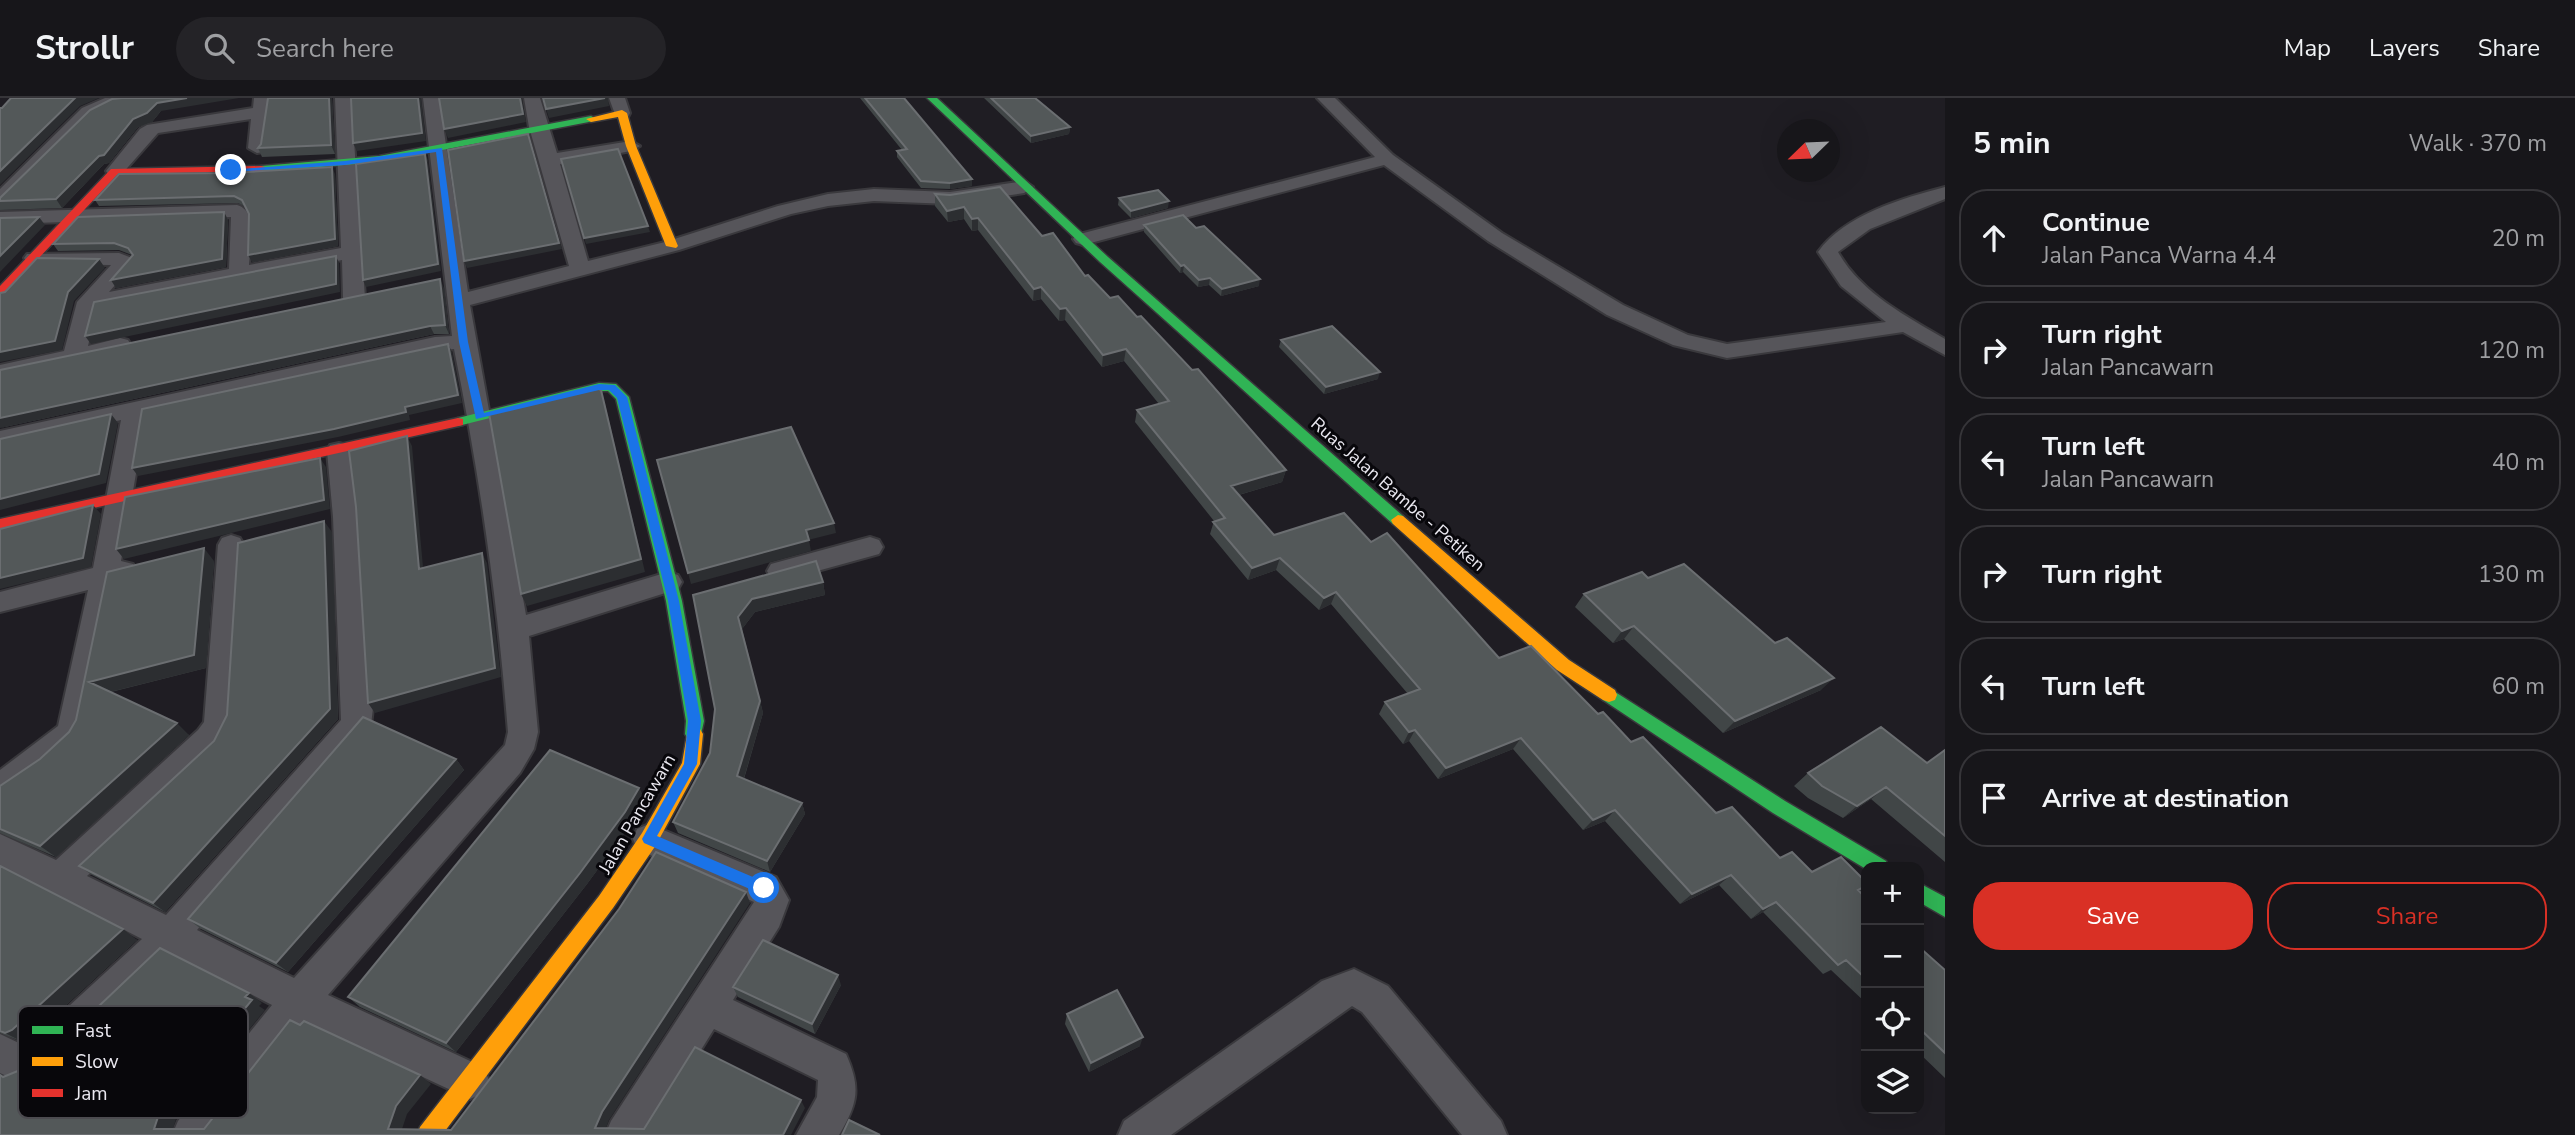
<!DOCTYPE html>
<meta charset="utf-8">
<style>
:root{--surface:#17161a;--page:#242327;--text:#f1f3f6;--muted:#9e9fa2;--line:#363539;--accent:#d93025}
body{margin:0;font-family:"Nunito Sans",sans-serif;background:var(--page);color:var(--text)}
.controls{position:absolute;right:21px;bottom:21px;display:grid;overflow:hidden;border-radius:14px;box-shadow:0 7px 28px #0002}
.controls button{width:63px;height:63px;display:grid;place-items:center;padding:0;border:0;border-bottom:2px solid var(--line);background:var(--surface);color:var(--text);font:35px sans-serif}
.compass{position:absolute;left:1777px;top:21px;width:63px;height:63px;border-radius:50%;background:var(--surface);box-shadow:0 7px 28px #0002;rotate:247deg}
.stop{position:absolute;width:21px;height:21px;margin:-16px;border:5px solid #1a73e8;border-radius:50%;background:#fff}
.stop.end{background:#1a73e8;border-color:#fff;box-shadow:0 2px 7px #0008}
.list{margin:0;padding:0;list-style:none}
h2{display:flex;justify-content:space-between;align-items:center;height:91px;margin:0;padding:0 28px;font-size:30px}
h2 small{font-size:23px;font-weight:400;color:var(--muted)}
.list li{display:grid;grid-template-columns:46px 1fr auto;gap:21px;align-items:center;box-sizing:border-box;height:98px;margin:0 14px 14px;padding:0 14px;border:2px solid var(--line);border-radius:28px}
.list b{display:block;font-size:26px;white-space:nowrap}
.list p{margin:0;font-size:23px;white-space:nowrap;color:var(--muted)}
.list em{font-size:23px;font-style:normal;color:var(--muted)}
.actions{display:flex;gap:14px;padding:21px 28px}
.actions a{flex:1;padding:16px 0;border:2px solid var(--accent);border-radius:28px;text-align:center;font-size:24px;color:var(--accent)}
.actions .main{background:var(--accent);color:#fff}
.icon{flex:none;width:38px;height:38px;fill:none;stroke:currentColor;stroke-width:2;stroke-linecap:round;stroke-linejoin:round}
.map{position:relative;flex:none;width:1945px;height:1037px;overflow:hidden}
header{display:flex;align-items:center;gap:42px;box-sizing:border-box;height:98px;padding:0 35px;background:var(--surface);border-bottom:2px solid var(--line)}
header strong{font-size:33px}
nav{display:flex;gap:38px;margin-inline-start:auto;font-size:24px}
.search{width:490px;height:63px;background:var(--page);display:flex;align-items:center;gap:18px;box-sizing:border-box;padding:0 24px;border-radius:38px;color:var(--muted);font-size:26px}
main{display:flex}
aside{flex:1;background:var(--surface)}
.map>svg:first-child{display:block}
.lines{fill:none;stroke-linecap:round;stroke-linejoin:round}
.street-casing{stroke:#3a393d;stroke-width:4}
.fast-casing{stroke:#3a393d;stroke-width:3}
.slow-casing{stroke:#3a393d;stroke-width:3}
.jam-casing{stroke:#3a393d;stroke-width:3}
.street{fill:#56555a;fill-rule:evenodd}
.fast{fill:#30b455;fill-rule:evenodd}
.slow{fill:#ff9f0a;fill-rule:evenodd}
.jam{fill:#e5322d;fill-rule:evenodd}
.wall{fill:#414647}
.shaded-wall{fill:#2c2e31}
.building{fill:#535859;stroke:#6b6e71;stroke-width:2}
.route{fill:#1a73e8}
.labels{text-anchor:middle;stroke-width:6;stroke-linejoin:round;paint-order:stroke}
.street-label{font-size:18px;fill:#ebe9f1;stroke:#08070b}
.key{fill:#08070b;stroke:#4c4b50;stroke-width:2}
.key-label{font-size:19px;fill:#ebe9f1}
</style>
<header>
<strong>Strollr</strong>
<div class="search"><svg class="icon" aria-label="search" viewBox="0 0 24 24"><circle cx="10" cy="10" r="6"/><path d="M15 15l6 6"/></svg>Search here</div>
<nav><a>Map</a><a>Layers</a><a>Share</a></nav>
</header>
<main>
<div class="map">
<svg width="1945" height="1037" viewBox="0 0 1945 1037">
<rect width="100%" height="100%" fill="#1f1d23"/>
<g class="lines">
<g class="street-casing">
<path id="street" d="M105,0H141L139,4L116,7L94,18L7,106L0,108V91L82,10Z
M254,0H270L263,54L257,55L248,50L251,21L158,35L121,77H109L106,73L140,31L147,27L253,10Z
M335,0H351L365,200L361,204H347L343,200L342,162L97,209L88,248L120,240L128,242L131,247L128,252L0,281V267L64,253L77,204L111,167L34,166L27,164L24,160L27,156L119,155L132,160L135,164L109,194L229,171L231,119L0,126V114L237,107C259,113 250,149 249,167L341,150Z
M423,0H439L468,194L569,168L529,29L524,0H540L557,55L631,43L640,48L631,53L560,66L588,163L665,144L778,108L828,96L874,91L950,94L1024,83L1033,89L1024,95L950,106L874,103L828,108L791,116L679,152L470,207L526,517L668,474L678,477L682,484L678,491L529,538L538,634L534,651L520,675L328,897L483,969L489,982L483,995L470,1001L305,924L217,1037H172L178,1023L272,907L174,857L57,970L21,985L0,975V936L23,947L31,943L142,841L0,768V736L56,762L198,632L204,624L218,447L222,440L231,437L240,440L244,447L234,627L220,650L87,778L166,817L341,622L333,419L327,353L330,347L339,345L348,347L351,353L359,419L373,610L371,627L367,636L197,832L294,880L505,647L508,634C498,506 480,378 454,251L435,253L146,317L121,463L133,466L137,473L133,480L117,485L87,634L69,657L11,700L0,704V672L58,628L88,492L0,514V494L93,470L121,322L0,349V333L435,239L452,238Z
M609,0H625L630,15L628,19H616Z
M1317,0H1335L1393,57L1502,135L1623,207L1688,237L1727,246L1886,224L1841,188L1818,154C1844,117 1903,100 1945,89V101L1870,131L1838,154C1861,195 1906,218 1945,241V257L1903,234L1727,260L1673,247L1607,217L1488,143L1384,67L1083,147L1076,145L1073,141L1076,137L1375,59Z
M870,439L879,442L883,449L879,456L781,483L771,480L767,473L771,466Z
M649,726L776,779L789,802L779,829L733,902L846,956C861,990 858,1005 839,1037H796L817,999L818,982L714,931L648,1037H605L611,1023L754,804L637,751L633,741L637,731Z
M1354,871L1388,888L1501,1023L1507,1037H1462L1362,914L1352,908L1171,1037H1118L1124,1023L1322,883Z"/>
</g>
<g class="fast-casing">
<path id="fast" d="M927,0H937L1108,159L1403,418L1405,422L1403,426H1393L1100,164Z
M591,18L596,21L594,23L379,64L261,74L256,71L261,68L379,58Z
M599,285L616,286L629,299L682,503L704,623L700,641L694,643L688,641L685,636L686,623L666,503L616,301L608,293H599L458,328L451,324L458,320Z
M1609,590L1785,703L1886,763L1888,769H1866V771L1773,715L1603,602L1601,597L1603,592Z
M1919,785L1945,799V819L1919,804Z"/>
</g>
<g class="slow-casing">
<path id="slow" d="M622,12L627,15L636,48L678,148L676,150L666,148L626,48L618,19L591,24L586,21Z
M1398,417L1403,418L1569,562L1615,592L1617,597L1615,602L1609,604L1603,602L1557,572L1393,426L1391,422Z
M694,629L700,631L703,636L700,666L656,747L613,810L442,1037H417L420,1029L599,798L642,735L682,665L688,631Z"/>
</g>
<g class="jam-casing">
<path id="jam" d="M261,68L265,69V73L118,76L4,197L0,199V188L111,71Z
M458,320L463,321V327L0,431V421Z"/>
</g>
<use href="#street" class="street"/>
<use href="#fast" class="fast"/>
<use href="#slow" class="slow"/>
<use href="#jam" class="jam"/>
</g>
<path class="wall" d="M268,0H332L335,56L262,59L258,50L261,46Z
M860,0H904L972,88L950,91L921,90L897,59V53L902,52Z
M984,0H1035L1070,29L1069,36L1031,45Z
M161,13L152,24L138,29L109,65L104,66L62,110L0,112V100Z
M335,76L338,148L252,164L249,116L246,109L238,105L99,108L95,102Z
M935,96L1042,138L1110,200L1137,219L1286,372L1282,384L1239,397L1274,437L1371,444L1499,560L1598,616L1716,715L1780,760L1812,774L1866,789L1859,794L1866,800V905L1831,872L1823,876L1763,814L1751,821L1719,787L1680,806L1605,723L1583,732L1513,651L1438,681L1409,643L1403,646L1379,616L1385,604L1408,596L1331,506L1319,512L1276,472L1248,482L1210,436L1214,423L1135,324L1137,312L1159,306L1124,263L1102,269L1065,222L1059,223L1041,201L1033,203L978,132L972,133L964,121L948,124L935,108Z
M1119,100L1168,110L1131,120L1118,107Z
M224,114L228,122L226,169L116,190L111,182L132,157L119,152L58,153L53,146Z
M1144,127L1259,188L1221,198L1209,187L1198,189L1183,174L1180,175L1144,134Z
M444,190L449,236H434L0,330Z
M1281,242L1378,281L1324,296L1279,249Z
M332,434L338,621L165,814L92,777L79,768L214,643Z
M214,463L206,570L111,594L189,637L56,759L0,735V688L40,661L69,634Z
M1648,480L1821,592L1723,635L1624,541L1613,545L1575,509L1584,496Z
M823,484L825,497L755,514L742,531L763,615L744,681L802,705L805,716L770,774L678,735L673,724L710,655L715,611L693,497Z
M1945,652V764L1871,701L1843,720L1808,700L1794,688L1808,675L1927,665Z
M456,661L464,672L288,874L201,831L188,821Z
M639,690L645,702L631,726L587,786L456,954L360,909L348,899Z
M0,768L137,842L29,941L23,944L0,935Z
M1919,849L1945,872V980L1919,955Z
M841,887L815,936L738,899L733,889Z
M1067,916L1140,948L1089,974L1065,926Z"/>
<path class="shaded-wall" d="M75,0H99L80,8L0,87V73Z
M187,0H239L161,13L152,24L138,29L109,65L104,66L62,110L56,101L133,21L157,5Z
M329,0H332L335,56L331,47Z
M418,0H421L426,43L357,53L353,45Z
M520,0H522L526,24L448,40L444,31Z
M605,0H608L609,8L549,20L546,11Z
M1070,29L1069,36L1031,45V38Z
M528,36L562,151L467,170L464,163Z
M425,56L428,62L441,173L366,189L363,182Z
M332,69L335,76L338,148L252,164L248,157Z
M972,81V88L950,91V85Z
M1169,103L1168,110L1131,120V113Z
M964,109V121L948,124L947,113Z
M224,114L228,122L226,169L116,190L111,182Z
M39,119L45,127L0,174V158Z
M978,120V132L972,133V121Z
M648,128L650,134L586,146L584,140Z
M336,158L339,165L340,194L91,246L85,238Z
M99,161L105,170L74,203L62,252L0,264V254L68,194Z
M1184,167L1183,174L1180,175L1181,168Z
M1210,180L1209,187L1198,189L1199,182Z
M440,181L444,190L449,236L445,227Z
M1260,181L1259,188L1221,198L1222,191Z
M1041,189V201L1033,203L1034,191Z
M1066,210L1065,222L1059,223L1060,211Z
M430,228L434,236L0,330V320Z
M448,246L452,254L462,305L409,317L410,322L338,339L138,378L132,370L405,309Z
M1126,251L1124,263L1102,269L1103,257Z
M1380,274L1378,281L1324,296L1326,289Z
M601,292L605,305L645,474L527,508L521,496Z
M111,316L118,325L106,385L0,412V401Z
M407,338L412,348L424,480L419,471Z
M320,360L326,369L330,411L124,461L116,451Z
M1286,372L1282,384L1228,400L1231,388Z
M93,407L101,416L91,469L0,491V480Z
M324,423L332,434L338,621L165,814L153,805Z
M834,425L836,435L808,442L806,432Z
M809,442L811,453L691,486L688,475Z
M204,450L214,463L206,570L102,596L89,584Z
M482,455L487,465L501,579L375,615L368,605Z
M1280,460L1276,472L1248,482L1252,470Z
M823,484L825,497L755,514L742,531L763,615L741,690L737,678L738,519L752,501Z
M1336,494L1331,506L1319,512L1324,500Z
M1634,528L1624,541L1613,545L1622,533Z
M1834,580L1821,592L1723,635L1735,623Z
M177,625L189,637L56,759L40,748Z
M1415,632L1409,643L1403,646L1409,634Z
M1521,640L1513,651L1438,681L1446,670Z
M456,661L464,672L288,874L276,865Z
M1886,689L1871,701L1843,720L1857,708Z
M639,690L645,702L631,726L587,786L456,954L446,945Z
M802,705L805,716L770,774L767,763Z
M1615,712L1605,723L1583,732L1593,722Z
M1731,777L1719,787L1680,806L1692,796Z
M746,794L750,805L609,1022L603,1037L595,1030L602,1014Z
M1776,804L1763,814L1751,821L1763,811Z
M123,831L137,842L29,941L23,944L5,935Z
M838,877L841,887L815,936L812,926Z
M249,895L262,905L259,908L265,912L176,1021L171,1037L154,1031L160,1013Z
M1143,939L1140,948L1089,974L1091,965Z
M420,977L431,986L407,1016L400,1037L388,1031L396,1008Z
M801,1002L805,1010L791,1037H783Z"/>
<path class="building" d="M11,0H75L0,73V10H2Z
M122,0H187L157,5L147,15L133,21L104,57L99,58L56,101L0,103V100L90,12L112,1Z
M268,0H329L331,47L258,50L261,46Z
M351,0H418L422,35L353,45Z
M439,0H520L523,16L444,31Z
M543,0H605L546,11Z
M865,0H904L972,81L950,85L921,83L897,53L907,51Z
M991,0H1035L1070,29L1031,38Z
M528,36L559,145L464,163L448,52Z
M618,51L648,128L584,140L561,61Z
M425,56L438,166L363,182L356,66Z
M332,69L335,141L248,157L249,116L242,102L234,98L95,102L119,76L230,75Z
M1000,89L1042,138L1053,135L1085,178L1088,177L1110,200L1118,198L1137,219L1141,218L1192,272L1198,271L1286,372L1231,388L1274,437L1344,415L1371,444L1387,435L1499,560L1531,548L1598,616L1603,614L1631,644L1643,639L1716,715L1732,709L1780,760L1792,754L1812,774L1841,759L1866,784V788L1858,792L1866,800V881L1846,862L1838,867L1776,804L1763,811L1731,777L1692,796L1615,712L1593,722L1521,640L1446,670L1415,632L1409,634L1385,604L1420,591L1336,494L1324,500L1280,460L1252,470L1213,424L1225,420L1137,312L1169,303L1126,251L1103,257L1066,210L1060,211L1041,189L1034,191L978,120L972,121L964,109L947,113L935,96L950,97Z
M1158,92L1169,103L1131,113L1119,100Z
M224,114L222,161L111,182L133,157L128,150L114,145L53,146L78,119Z
M1183,117L1196,130L1204,128L1260,181L1222,191L1210,180L1199,182L1184,167L1181,168L1144,127Z
M39,119L0,158V120Z
M336,158V186L85,238L94,204Z
M37,160L99,161L68,194L55,243L0,254V195L5,194Z
M440,181L445,227L430,228L0,320V272Z
M1332,228L1380,274L1326,289L1281,242Z
M448,246L458,297L405,309L406,314L334,331L132,370L142,311Z
M595,289L601,292L641,461L521,496L489,315Z
M111,316L99,376L0,401V341Z
M791,329L834,425L806,432L809,442L688,475L657,362Z
M407,338L419,471L482,455L495,570L368,605L356,409L349,353Z
M320,360L324,402L116,451L125,399Z
M93,407L83,460L0,480V431Z
M324,423L330,611L153,805L79,768L214,643L227,617L238,445Z
M204,450L194,557L89,584L177,625L40,748L0,731V688L40,661L69,634L76,622L107,474Z
M816,463L823,484L752,501L738,519L760,603L737,678L802,705L767,763L673,724L710,655L715,611L693,497Z
M1684,466L1775,545L1787,540L1834,580L1735,623L1634,528L1622,533L1584,496L1642,474L1648,480Z
M363,619L456,661L276,865L188,821Z
M1881,629L1927,665L1945,652V738L1886,689L1857,708L1822,688L1808,675Z
M550,652L639,690L625,714L580,775L446,945L348,899Z
M656,754L746,794L602,1014L595,1030L644,1031L695,949L801,1002L783,1037H0V977L3,979L40,964L160,850L249,895L245,899L252,902L160,1013L154,1031H204L290,922L300,927L304,923L420,977L396,1008L388,1031L451,1032L619,811Z
M0,768L123,831L12,932L5,935L0,933Z
M763,842L838,877L812,926L733,889Z
M1919,849L1945,872V955L1919,930Z
M1117,892L1143,939L1091,965L1067,916Z
M849,1022L880,1037H842Z"/>
<path class="route" d="M442,50L468,244L484,315L599,286L615,287L627,299L679,503L701,623L697,666L657,738L769,786V795H759L644,745L642,741L684,666L688,623L668,503L617,300L609,292H599L476,321L459,244L436,54L345,67L231,74L227,72L345,63Z"/>
<g class="labels">
<g class="street-label">
<text transform="translate(1398 396) rotate(41)" y="6">Ruas Jalan Bambe - Petiken</text>
<text transform="translate(637 716) rotate(-60)" y="6">Jalan Pancawarn</text>
</g>
</g>
<rect x="18" y="908" width="230" height="112" rx="10" class="key"/>
<rect x="32" y="928" width="31" height="8" fill="#30b455"/>
<rect x="32" y="959" width="31" height="9" fill="#ff9f0a"/>
<rect x="32" y="991" width="31" height="8" fill="#e5322d"/>
<g class="key-label">
<text x="75" y="939">Fast</text>
<text x="75" y="970">Slow</text>
<text x="75" y="1002">Jam</text>
</g>
</svg>
<div class="controls">
<button>+</button>
<button>−</button>
<button><svg class="icon" aria-label="locate" viewBox="0 0 24 24"><circle cx="12" cy="12" r="6"/><path d="M12 2v4M12 18v4M2 12h4M18 12h4"/></svg></button>
<button><svg class="icon" aria-label="layers" viewBox="0 0 24 24"><path d="M12 4l9 5-9 5-9-5zM3 14l9 5 9-5"/></svg></button>
</div>
<svg class="compass" viewBox="-18 -18 36 36"><path d="M0-13l5 13h-10z" fill="#e53935"/><path d="M0 13l5-13h-10z" fill="#9e9fa2"/></svg>
<div class="stop" style="left:764px;top:790px"></div>
<div class="stop end" style="left:231px;top:72px"></div>
</div>
<aside>
<h2>5 min<small>Walk · 370 m</small></h2>
<ul class="list">
<li><svg class="icon" aria-label="ahead" viewBox="0 0 24 24"><path d="M12 20V5M6 11l6-6 6 6"/></svg><div><b>Continue</b><p>Jalan Panca Warna 4.4</p></div><em>20 m</em></li>
<li><svg class="icon" aria-label="right" viewBox="0 0 24 24"><path d="M7 20v-9h11M14 6l5 5-5 5"/></svg><div><b>Turn right</b><p>Jalan Pancawarn</p></div><em>120 m</em></li>
<li><svg class="icon" aria-label="left" viewBox="0 0 24 24"><path d="M17 20v-9H6M10 6l-5 5 5 5"/></svg><div><b>Turn left</b><p>Jalan Pancawarn</p></div><em>40 m</em></li>
<li><svg class="icon" aria-label="right" viewBox="0 0 24 24"><path d="M7 20v-9h11M14 6l5 5-5 5"/></svg><div><b>Turn right</b></div><em>130 m</em></li>
<li><svg class="icon" aria-label="left" viewBox="0 0 24 24"><path d="M17 20v-9H6M10 6l-5 5 5 5"/></svg><div><b>Turn left</b></div><em>60 m</em></li>
<li><svg class="icon" aria-label="arrive" viewBox="0 0 24 24"><path d="M6 21V4h12l-3 4 3 4H6"/></svg><div><b>Arrive at destination</b></div></li>
</ul>
<div class="actions"><a class="main">Save</a><a>Share</a></div>
</aside>
</main>
